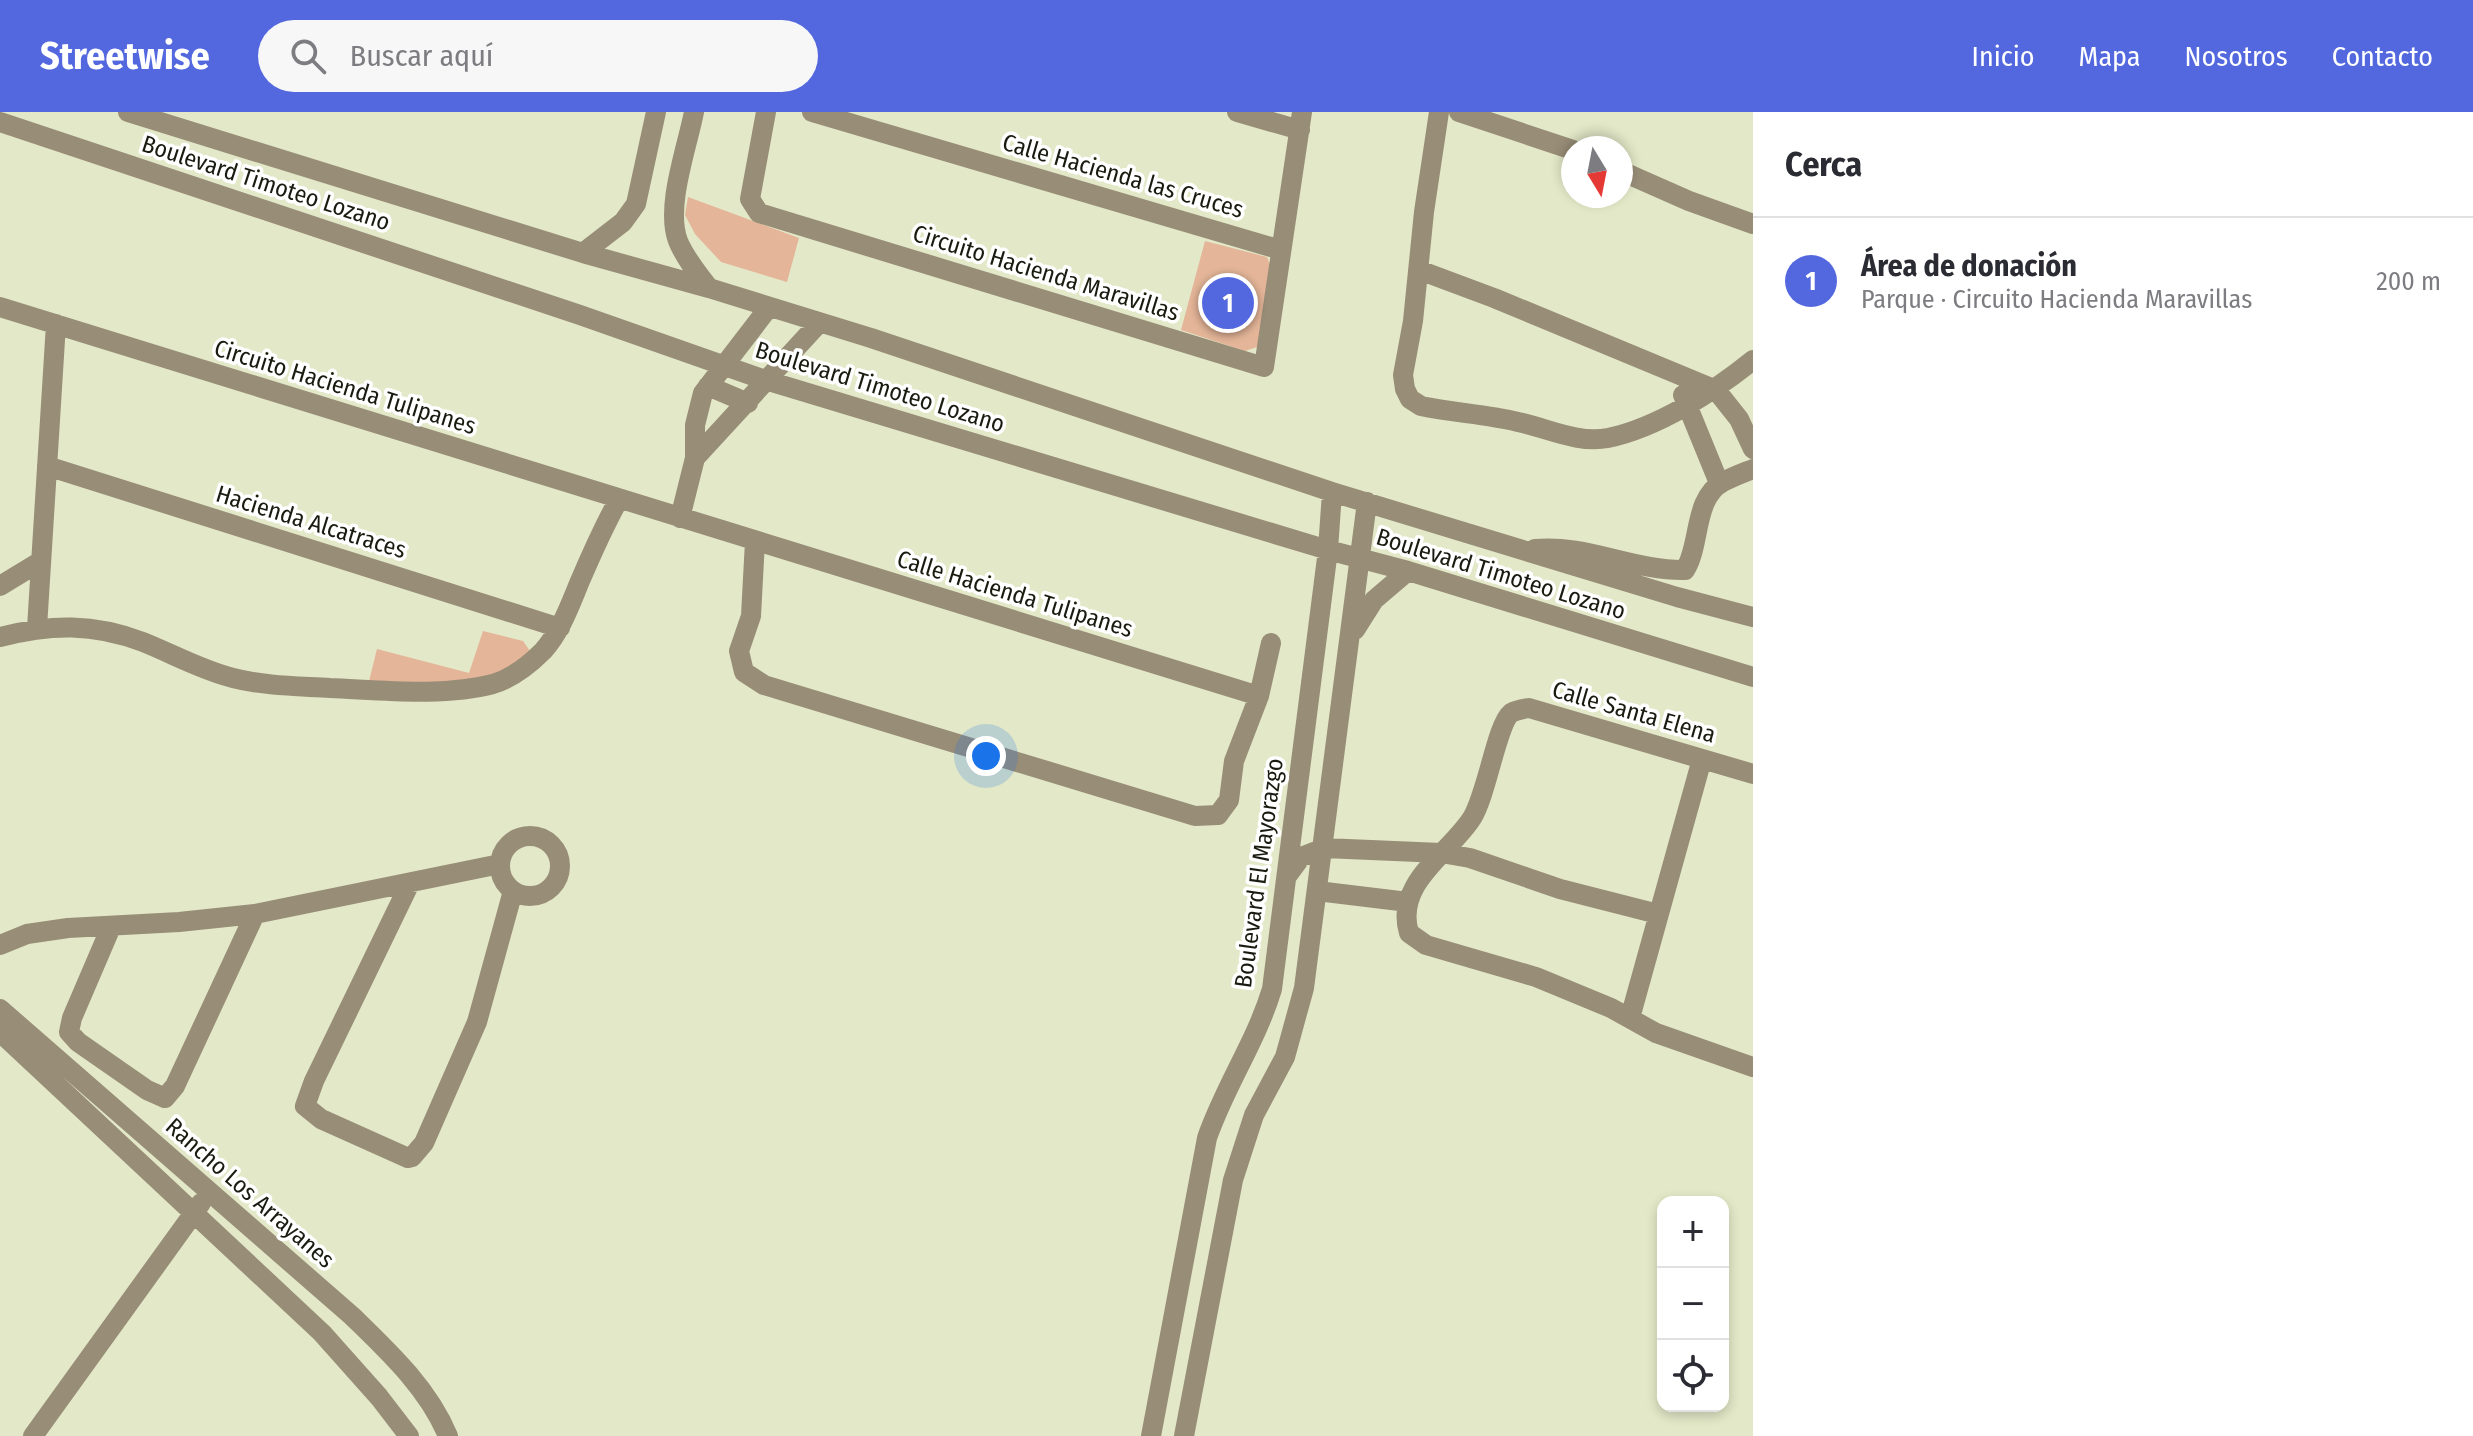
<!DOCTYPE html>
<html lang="es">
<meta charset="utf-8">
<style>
:root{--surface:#fff;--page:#f7f7f7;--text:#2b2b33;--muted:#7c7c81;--line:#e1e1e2;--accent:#5368de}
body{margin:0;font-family:"Fira Sans Condensed",sans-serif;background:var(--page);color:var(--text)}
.controls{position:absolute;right:24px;bottom:24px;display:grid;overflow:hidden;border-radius:16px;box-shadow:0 4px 12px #0003}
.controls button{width:72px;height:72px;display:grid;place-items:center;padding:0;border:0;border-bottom:2px solid var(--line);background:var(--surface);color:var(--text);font:40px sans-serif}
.compass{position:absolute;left:1561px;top:24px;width:72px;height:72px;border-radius:50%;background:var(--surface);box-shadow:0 4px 12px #0003;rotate:170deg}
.you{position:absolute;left:986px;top:644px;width:28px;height:28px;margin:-20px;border:6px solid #fff;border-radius:50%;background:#1a73e8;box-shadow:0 0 0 12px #1a73e833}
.badge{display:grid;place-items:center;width:52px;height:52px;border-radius:50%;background:var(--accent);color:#fff;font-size:26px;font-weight:700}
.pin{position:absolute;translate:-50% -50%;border:4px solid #fff;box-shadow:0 2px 8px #0006}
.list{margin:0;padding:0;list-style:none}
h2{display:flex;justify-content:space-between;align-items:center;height:104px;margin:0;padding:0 32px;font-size:34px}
h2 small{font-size:26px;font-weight:400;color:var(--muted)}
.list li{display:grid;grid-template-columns:52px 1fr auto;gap:24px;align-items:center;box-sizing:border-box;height:128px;padding:0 32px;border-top:2px solid var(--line)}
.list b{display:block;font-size:30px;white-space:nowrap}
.list p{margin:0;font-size:26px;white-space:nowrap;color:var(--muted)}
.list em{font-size:26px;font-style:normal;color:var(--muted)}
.icon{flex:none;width:44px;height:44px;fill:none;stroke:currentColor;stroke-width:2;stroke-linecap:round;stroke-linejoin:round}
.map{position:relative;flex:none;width:1753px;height:1324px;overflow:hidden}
header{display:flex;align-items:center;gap:48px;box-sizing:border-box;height:112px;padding:0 40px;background:var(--accent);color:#fff}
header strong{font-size:38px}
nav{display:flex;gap:44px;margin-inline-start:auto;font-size:28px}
.search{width:560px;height:72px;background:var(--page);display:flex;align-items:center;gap:20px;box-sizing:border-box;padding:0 28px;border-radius:44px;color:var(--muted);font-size:30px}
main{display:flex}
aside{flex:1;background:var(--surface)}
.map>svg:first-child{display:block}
.green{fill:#e4b598}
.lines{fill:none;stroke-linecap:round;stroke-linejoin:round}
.minor{stroke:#988d77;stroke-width:20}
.labels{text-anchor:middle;stroke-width:7;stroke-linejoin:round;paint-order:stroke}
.street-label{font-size:24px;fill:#1a1b10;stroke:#fff}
</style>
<header>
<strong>Streetwise</strong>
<div class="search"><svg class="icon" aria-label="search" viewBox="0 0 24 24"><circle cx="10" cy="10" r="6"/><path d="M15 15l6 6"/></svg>Buscar aquí</div>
<nav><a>Inicio</a><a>Mapa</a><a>Nosotros</a><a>Contacto</a></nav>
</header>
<main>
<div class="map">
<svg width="1753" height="1324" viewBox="0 0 1753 1324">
<rect width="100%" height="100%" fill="#e3e8c8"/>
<path class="green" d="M688,85L799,126L787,170L721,150L695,122L685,103Z
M1205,129L1267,145L1274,163L1257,235L1245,239L1181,218Z
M483,519L523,529L530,539C494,586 420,577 367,577L377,537L469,561Z"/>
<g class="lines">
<path class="minor" d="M128,0L583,141L709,176L871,226L1332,380L1677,485L1753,505
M694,0C687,36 665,95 678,129C685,146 698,162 709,176
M766,0L750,87L759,101L1264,255L1302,0
M812,0L1281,138
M1237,0L1300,18
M1439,0L1424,100L1413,209L1403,263L1405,277L1410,287L1421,294C1453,301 1486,302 1518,310C1547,316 1578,332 1608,326C1657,316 1715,279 1753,248
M1459,0L1573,38
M0,10L580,203L765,268L1328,438L1408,459L1753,565
M1621,59L1689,89L1753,112
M583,141L623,110L636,92L656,0
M1419,158L1494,186L1716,278L1739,307L1753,337
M0,195L1259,584
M708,274L748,291
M1683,283L1719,371
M695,346L819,211
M47,354L560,516
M680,406L695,346V313L703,281L769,195
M755,429L751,504L739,539L744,560L764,573L1195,704L1218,703L1229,688L1234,649L1259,584L1271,531
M1535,437C1586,432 1634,459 1685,458C1701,433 1693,386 1723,370C1732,365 1743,361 1753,357
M0,474L41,449
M37,516L56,212
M1355,518L1374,488L1408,459
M0,525C51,512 93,511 143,530C173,542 201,558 233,566C264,574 298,574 330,576C380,578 444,585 493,572C513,566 529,553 543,539C561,519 570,493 580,469C592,441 604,414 619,387
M1753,662L1529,596C1523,597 1516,598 1511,601C1497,612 1487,682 1472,706C1449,742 1394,771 1409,821L1426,833L1536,865L1611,896L1656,921L1753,955
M500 754a30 30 0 1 1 60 0a30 30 0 1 1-60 0Z
M1287,764L1301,745L1324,736L1441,741L1470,746L1560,777L1658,802
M410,771L314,969L305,994L321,1007L408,1046L412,1045L424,1031L477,910L513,779
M1317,779L1408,790
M111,815L72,906L69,920L78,930L147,978L165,986L175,974L255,802
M0,833L27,822L68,816L179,810L255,802L500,752
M0,897L352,1204C388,1239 428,1276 448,1324
M1630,906L1702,647
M0,920L322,1221L379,1285L409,1324
M33,1324L201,1091
M1151,1324L1207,1026C1225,974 1256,930 1272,877L1328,438L1332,380
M1184,1324L1233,1068L1254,1003L1285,945L1304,876L1367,390"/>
</g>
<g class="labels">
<g class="street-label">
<text transform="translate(1123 64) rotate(16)" y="8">Calle Hacienda las Cruces</text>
<text transform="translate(266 71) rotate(18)" y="8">Boulevard Timoteo Lozano</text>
<text transform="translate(1046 161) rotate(17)" y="8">Circuito Hacienda Maravillas</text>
<text transform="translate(345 275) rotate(17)" y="8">Circuito Hacienda Tulipanes</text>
<text transform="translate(880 275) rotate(17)" y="8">Boulevard Timoteo Lozano</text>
<text transform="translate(311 410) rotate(17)" y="8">Hacienda Alcatraces</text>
<text transform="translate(1501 462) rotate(17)" y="8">Boulevard Timoteo Lozano</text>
<text transform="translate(1015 482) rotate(17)" y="8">Calle Hacienda Tulipanes</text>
<text transform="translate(1634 600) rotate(16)" y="8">Calle Santa Elena</text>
<text transform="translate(1259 761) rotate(-82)" y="8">Boulevard El Mayorazgo</text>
<text transform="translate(250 1081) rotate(41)" y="8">Rancho Los Arrayanes</text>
</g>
</g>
</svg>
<div class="controls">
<button>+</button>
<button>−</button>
<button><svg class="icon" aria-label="locate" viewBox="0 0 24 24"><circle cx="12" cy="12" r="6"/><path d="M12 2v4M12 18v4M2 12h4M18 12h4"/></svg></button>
</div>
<svg class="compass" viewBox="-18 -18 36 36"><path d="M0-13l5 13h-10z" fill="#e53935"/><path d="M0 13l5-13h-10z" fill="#7c7c81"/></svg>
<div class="you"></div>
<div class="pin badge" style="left:1228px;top:191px">1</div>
</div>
<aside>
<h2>Cerca<small></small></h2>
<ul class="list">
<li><span class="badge">1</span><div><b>Área de donación</b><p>Parque · Circuito Hacienda Maravillas</p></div><em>200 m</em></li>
</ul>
</aside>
</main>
